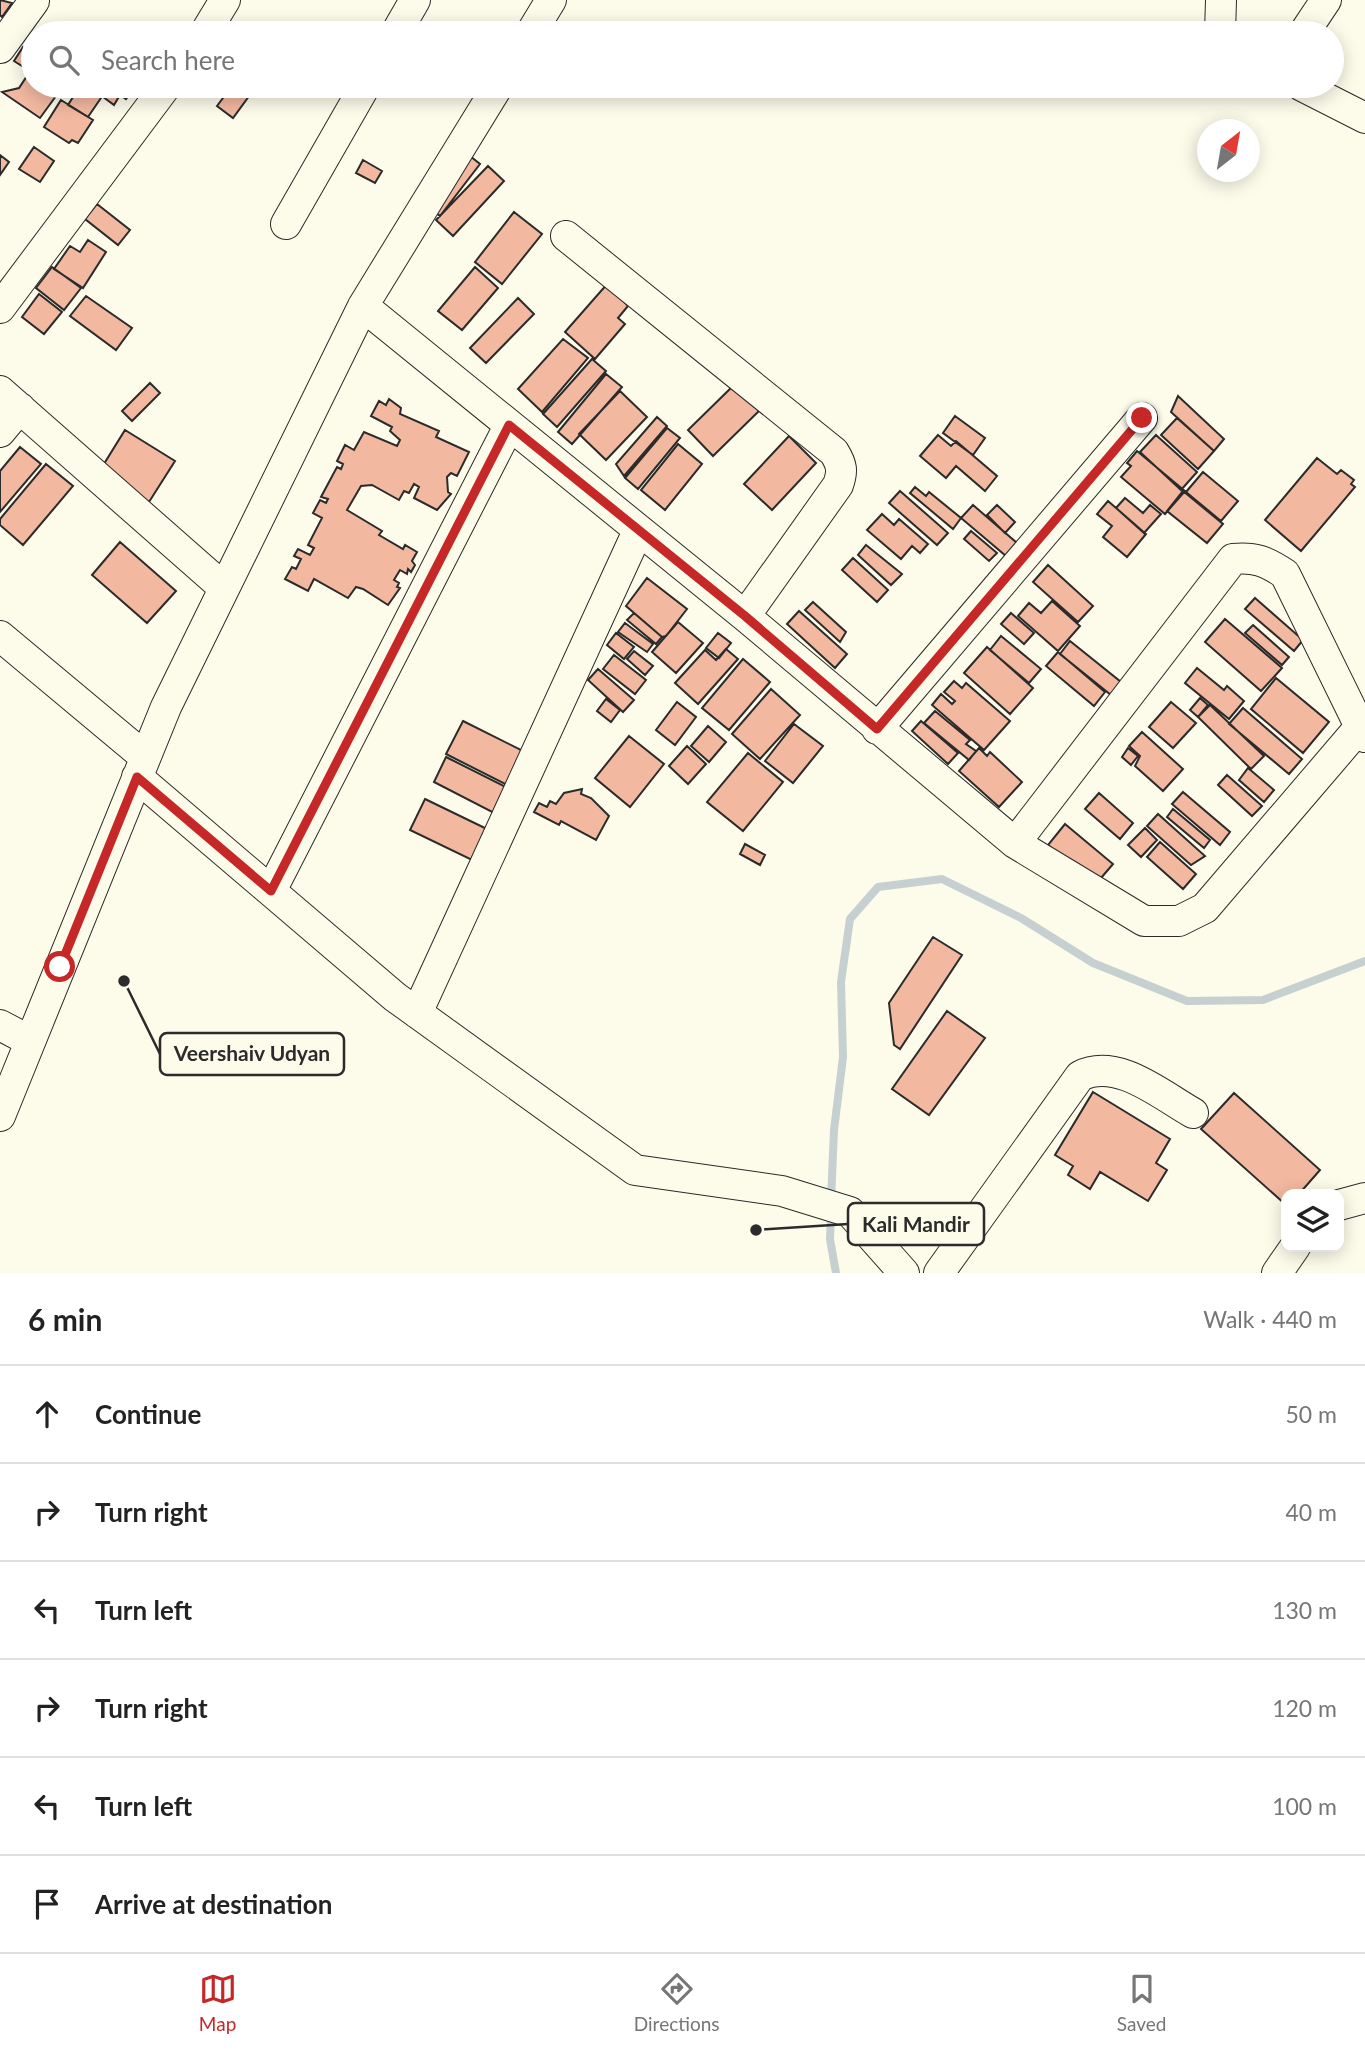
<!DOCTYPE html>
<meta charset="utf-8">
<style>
:root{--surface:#fff;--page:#f6f6f6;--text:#222;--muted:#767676;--line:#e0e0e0;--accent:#c62828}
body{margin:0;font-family:Lato,sans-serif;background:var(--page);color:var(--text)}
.controls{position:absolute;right:21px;bottom:21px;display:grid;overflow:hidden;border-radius:14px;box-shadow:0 4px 18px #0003}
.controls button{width:63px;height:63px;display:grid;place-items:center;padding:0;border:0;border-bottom:2px solid var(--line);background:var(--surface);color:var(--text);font:35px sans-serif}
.compass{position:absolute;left:1197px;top:119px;width:63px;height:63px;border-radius:50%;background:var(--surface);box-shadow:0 4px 18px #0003;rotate:31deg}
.stop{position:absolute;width:21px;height:21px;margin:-16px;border:5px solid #c62828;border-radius:50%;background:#fff}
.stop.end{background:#c62828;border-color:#fff;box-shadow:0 2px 7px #0008}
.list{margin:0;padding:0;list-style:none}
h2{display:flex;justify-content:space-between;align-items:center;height:91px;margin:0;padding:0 28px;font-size:30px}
h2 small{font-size:23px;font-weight:400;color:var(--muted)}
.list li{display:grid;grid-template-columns:46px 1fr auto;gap:21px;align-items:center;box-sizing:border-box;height:98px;padding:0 28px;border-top:2px solid var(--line)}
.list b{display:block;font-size:26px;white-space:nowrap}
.list em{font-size:23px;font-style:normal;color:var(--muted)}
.icon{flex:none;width:38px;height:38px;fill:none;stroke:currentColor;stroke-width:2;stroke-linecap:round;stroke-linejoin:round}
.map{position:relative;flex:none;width:1365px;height:1273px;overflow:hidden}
.search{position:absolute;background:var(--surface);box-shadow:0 4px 18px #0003;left:21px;right:21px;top:21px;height:77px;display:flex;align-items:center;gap:18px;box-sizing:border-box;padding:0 24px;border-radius:38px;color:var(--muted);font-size:26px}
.sheet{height:679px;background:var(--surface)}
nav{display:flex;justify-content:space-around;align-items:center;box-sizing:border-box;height:98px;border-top:2px solid var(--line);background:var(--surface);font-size:19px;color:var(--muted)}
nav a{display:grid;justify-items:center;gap:4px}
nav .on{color:var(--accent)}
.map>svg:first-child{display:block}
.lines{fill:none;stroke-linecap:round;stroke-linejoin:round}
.stream{stroke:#c7d0d0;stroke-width:8}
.building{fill:#f2b8a0;stroke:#2b2b2b;stroke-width:2}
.minor-casing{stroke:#2b2b2b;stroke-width:32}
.minor{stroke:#fdfbea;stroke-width:30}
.route{stroke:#c62828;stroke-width:9}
.leader{fill:none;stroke:#2b2b2b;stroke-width:2.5}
.callout-dot{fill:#2b2b2b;stroke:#fdfbea;stroke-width:2.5}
.callout{fill:#fdfbea;stroke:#2b2b2b;stroke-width:2.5}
.callout-label{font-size:21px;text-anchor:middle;font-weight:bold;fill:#2b2b2b}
</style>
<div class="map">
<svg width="1365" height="1273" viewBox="0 0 1365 1273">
<rect width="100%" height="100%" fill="#fdfbea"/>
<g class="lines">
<path class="stream" d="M831,1201L834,1130L843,1057L841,982L850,919L878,887L942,879L1021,918L1093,963L1187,1001L1263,1000L1365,961
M831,1214L830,1239L836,1273"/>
</g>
<path class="building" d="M0,0L12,3L2,17L0,15Z
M23,47L33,54V73L14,61Z
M27,76L33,80V86H42L56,96L40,118L2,92L19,88Z
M80,86H95L105,92L88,117L68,105Z
M98,86H135L126,99L120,95L114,105L102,96L106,91Z
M232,86H243L252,92L233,118L217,106Z
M61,100L93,120L78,143L72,140L69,143L44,127Z
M34,147L54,161L40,182L19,169Z
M0,155L9,162L0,175Z
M470,156L480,164L440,216L430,208Z
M363,160L382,171L375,183L356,173Z
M488,166L504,181L453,236L436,220Z
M97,204L130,230L118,245L85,219Z
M514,212L542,234L502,284L475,262Z
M88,240L106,252L83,288L54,269L70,246L80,252Z
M52,267L81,288L64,310L36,288Z
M475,267L498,288L462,330L438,311Z
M608,283L628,306L618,318L625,324L595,359L565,332Z
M39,294L62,312L44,334L22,317Z
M86,296L132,328L116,350L70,316Z
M518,298L534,314L486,363L470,348Z
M563,339L588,358L542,412L518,389Z
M592,359L606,371L557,427L543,414Z
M606,374L622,387L572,444L558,432Z
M150,383L160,393L132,421L122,411Z
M735,384L760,410L713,456L688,430Z
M620,391L647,417L606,460L579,434Z
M1178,396L1224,439L1214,451L1171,412Z
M389,399L401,408L400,414L439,431L436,437L469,452L457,476L451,473L447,477L448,492L451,494L437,510L414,498L419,487L414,484L409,493L404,491L399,500L372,485L361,486L347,510L382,531L379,535L403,549L405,545L417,552L412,561L415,565L411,572L408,569L407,574L400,570L394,580L399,583L397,587L400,588L388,605L363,589L356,587L348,598L314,579L308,591L285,579L292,567L296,569L301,559L294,556L298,549L310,555L314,548L308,545L322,518L313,513L320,500L326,503L328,499L321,497L337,467L341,469L343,464L337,461L345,445L354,450L364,432L397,446L400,440L390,431L392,427L371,416L379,401L386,405Z
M955,416L985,438L973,455L943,433Z
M657,417L667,426L624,476L616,464Z
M1177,418L1214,451L1198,469L1161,435Z
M667,428L680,438L638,489L625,478Z
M125,430L175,461L149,502L99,472Z
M938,435L951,446L956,441L997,476L985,491L956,466L946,478L920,456Z
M1156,435L1197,472L1181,490L1140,452Z
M789,436L816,463L772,510L744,484Z
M678,444L702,464L665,510L641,490Z
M20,447L41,464L0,512V471Z
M1137,451L1185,491L1165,514L1121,477L1131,466L1127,463Z
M1317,458L1337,474L1341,470L1354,480L1351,484L1355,487L1301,551L1265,520Z
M46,464L73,486L23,545L0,525V519Z
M1203,472L1238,501L1221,521L1186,492Z
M915,487L926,496L929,492L961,518L953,529L910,493Z
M900,491L948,533L937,545L889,503Z
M1183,491L1223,524L1207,543L1167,511Z
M1125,498L1143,513L1150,505L1161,514L1144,533L1116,508Z
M1108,501L1146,534L1127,557L1103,537L1112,526L1097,514Z
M973,505L1017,543L1006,556L961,518Z
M997,505L1015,522L1005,533L987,515Z
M882,514L894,525L899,519L928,544L920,553L912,546L901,559L867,530Z
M971,531L997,553L989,561L964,539Z
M120,542L176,591L147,623L92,575Z
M866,545L902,574L891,585L858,555Z
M853,558L888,590L877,602L842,570Z
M1048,565L1093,606L1078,622L1033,582Z
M647,578L687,609L666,636L662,637L626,606Z
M1255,598L1303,640L1294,651L1245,609Z
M1052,601L1080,626L1058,651L1018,616L1029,603L1041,613Z
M813,602L846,632L840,642L805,610Z
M799,611L847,654L835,668L787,624Z
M634,613L662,637L656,644L627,620Z
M1011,613L1034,633L1024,644L1001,624Z
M1225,619L1282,668L1261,691L1205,642Z
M678,622L703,643L676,673L652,652Z
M625,623L653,644L647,652L618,632Z
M1253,625L1289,657L1282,665L1245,633Z
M616,633L634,647L624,659L607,645Z
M718,633L731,643L719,658L706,648Z
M1001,636L1041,669L1029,683L990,650Z
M1070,641L1121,682L1111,695L1060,654Z
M987,647L1033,688L1010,714L964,673Z
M726,649L738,659L698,704L675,683L705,650L716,660Z
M634,651L653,666L645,675L627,659Z
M1058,652L1105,692L1094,706L1046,666Z
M614,655L646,680L635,694L603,669Z
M743,659L770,682L729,730L702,708Z
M1197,668L1224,690L1227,686L1244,701L1229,719L1185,683Z
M598,669L634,700L623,712L588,680Z
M1276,678L1329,722L1303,753L1251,709Z
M954,681L962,688L966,683L1010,721L984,750L932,705L941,694L952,704L955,701L944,692Z
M771,689L800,715L760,759L732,734Z
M1200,698L1208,705L1198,717L1190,710Z
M606,699L620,710L611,722L597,711Z
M677,702L696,717L675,745L656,730Z
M1171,702L1196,723L1173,748L1149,727Z
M1210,705L1264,756L1251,769L1198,717Z
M1243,708L1302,759L1289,774L1229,724Z
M935,711L970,740L966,744L976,751L969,760L924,723Z
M463,721L527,753L511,787L446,754Z
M921,721L958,753L948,764L912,731Z
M794,724L823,746L793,783L765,761Z
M708,726L726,742L709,762L691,746Z
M1142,732L1183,769L1163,791L1135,766L1140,756L1129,746Z
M629,736L664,764L630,807L595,778Z
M687,746L706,764L688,784L669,766Z
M979,748L987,756L990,752L1022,782L999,807L959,771Z
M1128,748L1138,756L1131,765L1122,757Z
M748,753L783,782L743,831L707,802Z
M446,757L510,789L496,814L434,782Z
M1248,768L1274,790L1264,802L1239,780Z
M1227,775L1262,806L1252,816L1218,785Z
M582,789L581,794L591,798L609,816L596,840L561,821L559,825L534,812L539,803L547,807L550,801L556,804L564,793Z
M1183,792L1230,832L1220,845L1172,804Z
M1099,793L1133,823L1120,839L1085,809Z
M425,799L487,829L472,860L410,830Z
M1173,809L1210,840L1204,848L1167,817Z
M1158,814L1205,856L1191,865L1147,826Z
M1065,824L1113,864L1095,885L1048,845Z
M1145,828L1157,840L1141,857L1128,845Z
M1160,842L1196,874L1183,889L1147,857Z
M745,844L765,855L760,865L740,854Z
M933,937L962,955L900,1049L894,1045L889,1003Z
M947,1011L985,1038L929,1115L892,1089Z
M1093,1092L1170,1139L1156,1163L1167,1170L1148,1201L1100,1172L1090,1189L1068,1175L1073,1166L1055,1155Z
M1234,1093L1320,1170L1299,1194H1286V1205L1201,1129Z"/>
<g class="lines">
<g class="minor-casing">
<path id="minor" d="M205,33L225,0
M396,33L415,0
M531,33L551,0
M1220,33L1221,0
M1304,33L1326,0
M0,48L34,1
M1302,86L1365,118
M286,224L365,86
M566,236L834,452C842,465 843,471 838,485L745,616
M363,306L745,616L1015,843L1144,921H1179L1205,908L1359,728
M0,308L166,86
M0,391L224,588
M0,432L20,408
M0,636L145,757
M877,729L1142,418
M137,777L395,997L635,1170L782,1191L850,1212L904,1273
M1015,843L1233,559C1255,557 1266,561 1285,574L1365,737
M271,891L509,426
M417,1013L638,531
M0,1025L30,1041
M0,1116L166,707L363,306L498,86
M1339,1205L1365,1198
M939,1273L1080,1076C1117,1057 1161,1095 1193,1113
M1277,1273L1295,1247"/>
</g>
<use href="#minor" class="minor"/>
</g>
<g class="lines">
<path class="route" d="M60,967L137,777L271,891L509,425L745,616L877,729L1142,418"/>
</g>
<path class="leader" d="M124 981L160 1054M756 1230L848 1224"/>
<g class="callout-dot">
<circle cx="124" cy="981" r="7"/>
<circle cx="756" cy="1230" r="7"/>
</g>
<g class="callout">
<rect x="160" y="1033" width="184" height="42" rx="7"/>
<rect x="848" y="1203" width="136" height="42" rx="7"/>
</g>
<g class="callout-label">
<text x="252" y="1061">Veershaiv Udyan</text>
<text x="916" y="1232">Kali Mandir</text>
</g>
</svg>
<div class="controls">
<button><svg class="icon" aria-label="layers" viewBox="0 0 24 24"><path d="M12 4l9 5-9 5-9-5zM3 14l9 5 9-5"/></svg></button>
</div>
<svg class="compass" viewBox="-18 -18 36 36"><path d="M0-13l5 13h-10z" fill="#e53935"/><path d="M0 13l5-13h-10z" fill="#767676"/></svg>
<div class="stop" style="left:60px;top:967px"></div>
<div class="stop end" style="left:1142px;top:418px"></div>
<div class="search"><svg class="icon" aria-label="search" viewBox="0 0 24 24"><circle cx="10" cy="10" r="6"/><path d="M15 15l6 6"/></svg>Search here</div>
</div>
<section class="sheet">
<h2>6 min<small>Walk · 440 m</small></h2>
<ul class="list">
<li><svg class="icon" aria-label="ahead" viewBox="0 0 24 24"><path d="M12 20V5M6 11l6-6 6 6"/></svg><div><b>Continue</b></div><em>50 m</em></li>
<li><svg class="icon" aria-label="right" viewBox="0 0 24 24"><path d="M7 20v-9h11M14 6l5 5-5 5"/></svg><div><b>Turn right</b></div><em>40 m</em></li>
<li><svg class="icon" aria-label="left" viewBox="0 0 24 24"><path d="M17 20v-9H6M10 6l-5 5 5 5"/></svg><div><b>Turn left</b></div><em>130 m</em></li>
<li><svg class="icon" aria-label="right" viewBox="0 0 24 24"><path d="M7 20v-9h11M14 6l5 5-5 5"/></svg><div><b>Turn right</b></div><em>120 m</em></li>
<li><svg class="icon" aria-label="left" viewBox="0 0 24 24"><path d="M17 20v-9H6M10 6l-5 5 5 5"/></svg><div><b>Turn left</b></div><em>100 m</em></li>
<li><svg class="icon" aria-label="arrive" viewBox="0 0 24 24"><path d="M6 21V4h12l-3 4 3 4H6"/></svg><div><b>Arrive at destination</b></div></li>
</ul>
</section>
<nav>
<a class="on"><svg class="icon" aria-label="map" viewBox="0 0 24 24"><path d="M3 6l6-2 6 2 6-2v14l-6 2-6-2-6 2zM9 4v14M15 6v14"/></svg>Map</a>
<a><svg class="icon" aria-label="directions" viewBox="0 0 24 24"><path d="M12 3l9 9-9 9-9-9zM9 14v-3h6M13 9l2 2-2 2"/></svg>Directions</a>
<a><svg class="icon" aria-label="saved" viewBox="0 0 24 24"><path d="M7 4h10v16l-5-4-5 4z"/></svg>Saved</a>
</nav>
